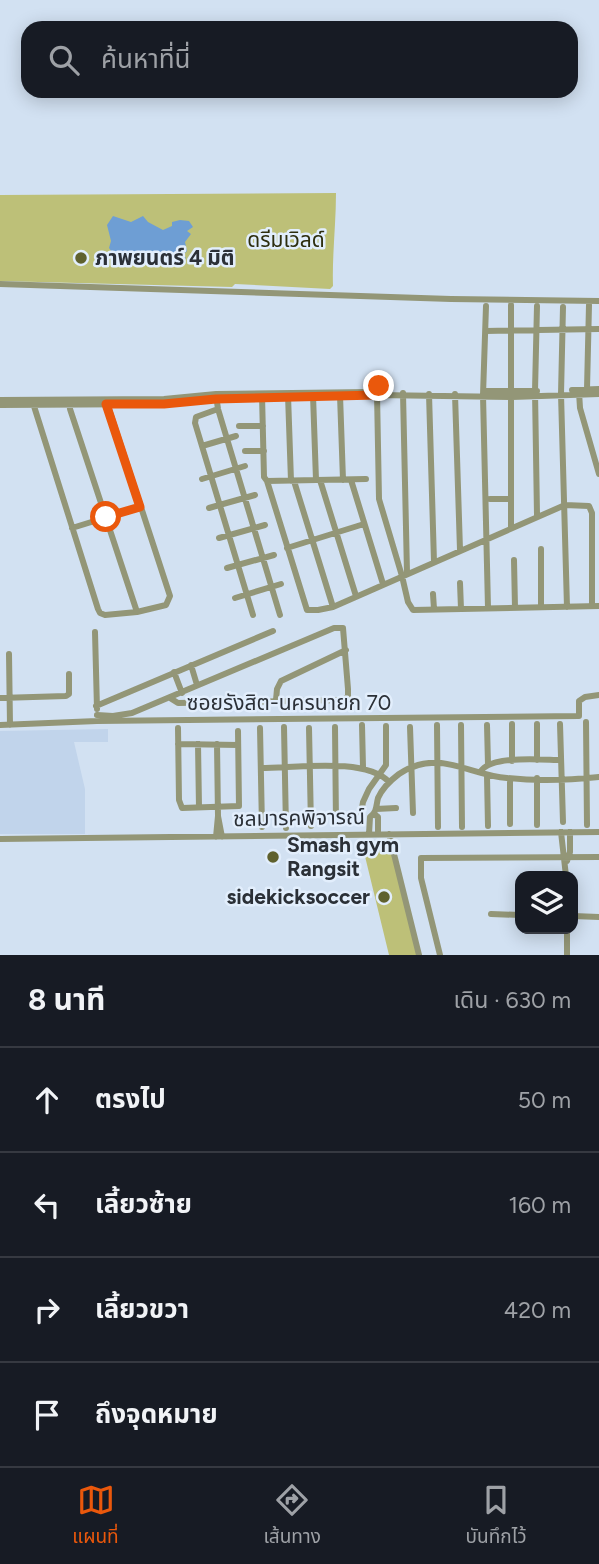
<!DOCTYPE html>
<html lang="th">
<meta charset="utf-8">
<style>
:root{--surface:#171b24;--page:#242831;--text:#f1f3f6;--muted:#9ea1a6;--line:#363941;--accent:#ea580c}
body{margin:0;font-family:Figtree,"Noto Sans Thai",sans-serif;background:var(--page);color:var(--text)}
.controls{position:absolute;right:21px;bottom:21px;display:grid;overflow:hidden;border-radius:14px;box-shadow:0 4px 18px #0003}
.controls button{width:63px;height:63px;display:grid;place-items:center;padding:0;border:0;border-bottom:2px solid var(--line);background:var(--surface);color:var(--text);font:35px sans-serif}
.stop{position:absolute;width:21px;height:21px;margin:-16px;border:5px solid #ea580c;border-radius:50%;background:#fff}
.stop.end{background:#ea580c;border-color:#fff;box-shadow:0 2px 7px #0008}
.list{margin:0;padding:0;list-style:none}
h2{display:flex;justify-content:space-between;align-items:center;height:91px;margin:0;padding:0 28px;font-size:30px}
h2 small{font-size:23px;font-weight:400;color:var(--muted)}
.list li{display:grid;grid-template-columns:46px 1fr auto;gap:21px;align-items:center;box-sizing:border-box;height:105px;padding:0 28px;border-top:2px solid var(--line)}
.list b{display:block;font-size:26px;white-space:nowrap}
.list em{font-size:23px;font-style:normal;color:var(--muted)}
.icon{flex:none;width:38px;height:38px;fill:none;stroke:currentColor;stroke-width:2;stroke-linecap:round;stroke-linejoin:round}
.map{position:relative;flex:none;width:599px;height:955px;overflow:hidden}
.search{position:absolute;background:var(--surface);box-shadow:0 4px 18px #0003;left:21px;right:21px;top:21px;height:77px;display:flex;align-items:center;gap:18px;box-sizing:border-box;padding:0 24px;border-radius:21px;color:var(--muted);font-size:26px}
.sheet{height:511px;background:var(--surface)}
nav{display:flex;justify-content:space-around;align-items:center;box-sizing:border-box;height:98px;border-top:2px solid var(--line);background:var(--surface);font-size:19px;color:var(--muted)}
nav a{display:grid;justify-items:center;gap:4px}
nav .on{color:var(--accent)}
.map>svg:first-child{display:block}
.built{fill:#c1d4eb}
.green{fill:#bdc078}
.water{fill:#6e9ed4}
.lines{fill:none;stroke-linecap:round;stroke-linejoin:round}
.minor{stroke:#939677;stroke-width:6}
.route{stroke:#ea580c;stroke-width:9}
.poi-dot{fill:#5f612e;stroke:#e2eefc;stroke-width:2.5}
.labels{text-anchor:middle;stroke-width:5;stroke-linejoin:round;paint-order:stroke}
.park-label{font-size:21px;fill:#2d2e0e;stroke:#e2eefc}
.poi-label{font-size:21px;font-weight:bold;fill:#2b3037;stroke:#e2eefc;text-anchor:start}
.street-label{font-size:21px;fill:#2b3037;stroke:#e2eefc}
</style>
<div class="map">
<svg width="599" height="955" viewBox="0 0 599 955">
<rect width="100%" height="100%" fill="#d2e1f2"/>
<path class="built" d="M108,729V742H74L85,789V834H0V731Z"/>
<path class="green" d="M336,193C336,225 332,255 333,286L330,289L235,284L232,287L0,281V195Z
M362,844H390L417,955H389Z"/>
<path class="water" d="M113,216L131,222L143,216L148,222L163,230L172,226V222L180,220L189,221L193,227L187,231L191,234L185,242L187,251L183,255L186,258C174,270 168,259 157,255C147,259 125,268 115,258C112,255 112,251 109,248L111,241L107,225Z"/>
<g class="lines">
<path class="minor" d="M0,284L451,299L599,301
M486,306L483,395L488,608
M537,306L535,391L537,515
M563,307L561,394L567,607
M486,331L599,329
M587,389L589,305
M572,390L599,389
M485,391H537
M579,392L580,408L599,474
M377,393L379,499L402,576L408,602L413,610L599,606
M403,393L407,573
M429,394L434,562
M455,394L460,550
M216,395L218,409L280,615
M262,395L264,477L267,481L366,479
M288,395L291,481
M313,395L316,480
M340,395L343,480
M0,400L164,399L216,394L369,392
M69,401L70,409L137,612
M33,403L98,609L100,613L105,615L137,612L166,605L170,596L106,400
M0,405L164,404L216,399L377,395L512,397L599,394
M218,409L196,417L195,423L253,615
M239,426H263
M202,446L236,436
M245,451H264
M202,479L245,466
M320,480L356,596
M351,480L383,584
M267,481L307,610H318L333,607L565,505L589,506L592,513V606
M294,481L333,607
M490,499H510
M209,508L255,495
M511,527V305
M72,528L140,507
M219,538L265,525
M287,548L364,524
M541,549V607
M514,560L515,608
M227,568L274,555
M460,583L461,609
M433,594L434,609
M235,598L281,584
M95,632L97,709
M9,654L10,725
M191,665L197,685
M174,672L182,693
M0,698L66,696L69,694V674
M276,700L277,689L281,681L346,650
M96,706L273,631
M97,715L113,716L132,713L334,628H343L348,689V696L344,700L178,703L170,698
M586,722L587,825
M512,724V761
M537,724V760
M560,724L563,822
M0,725L97,721L579,716V701L585,697L599,695
M362,725L363,767
M437,725L438,827
M461,725L462,827
M487,725L488,764
M284,727L286,828
M335,727L336,823
M410,727L413,813
M178,728L179,800L182,808L239,806L238,731
M260,728L262,827
M309,728L311,826
M178,744L238,745
M198,744L199,807
M261,768C296,768 365,757 389,782
M481,771C492,755 543,760 561,760
M487,776L488,826
M537,778V825
M376,809L396,808
M374,814L378,817V834
M218,816L222,837
M360,819L363,802L369,789L386,765V726
M510,824V779
M561,832L566,876
M369,834L370,817C377,812 376,806 378,798C382,789 391,780 399,774C438,748 469,775 507,778C535,781 571,780 599,777
M389,834L419,955
M216,837L218,816L217,744
M0,839L599,832
M567,861L570,852V832
M491,914L520,915
M573,916L599,917
M567,929V955
M440,955L421,878V858L599,857"/>
</g>
<g class="lines">
<path class="route" d="M106,517L140,507L106,404H164L216,399L377,395L379,386"/>
</g>
<g class="poi-dot">
<circle cx="81" cy="258" r="7"/>
<circle cx="273" cy="857" r="7"/>
<circle cx="384" cy="897" r="7"/>
</g>
<g class="labels">
<g class="park-label">
<text x="286" y="247">ดรีมเวิลด์</text>
</g>
<g class="poi-label">
<text x="95" y="265">ภาพยนตร์ 4 มิติ</text>
<text x="287" y="852">Smash gym<tspan x="287" dy="24">Rangsit</tspan></text>
<text x="370" y="904" text-anchor="end">sidekicksoccer</text>
</g>
<g class="street-label">
<text x="289" y="710">ซอยรังสิต-นครนายก 70</text>
<text transform="translate(299 818) rotate(-1)" y="7">ชลมารคพิจารณ์</text>
</g>
</g>
</svg>
<div class="controls">
<button><svg class="icon" aria-label="layers" viewBox="0 0 24 24"><path d="M12 4l9 5-9 5-9-5zM3 14l9 5 9-5"/></svg></button>
</div>
<div class="stop" style="left:106px;top:517px"></div>
<div class="stop end" style="left:379px;top:386px"></div>
<div class="search"><svg class="icon" aria-label="search" viewBox="0 0 24 24"><circle cx="10" cy="10" r="6"/><path d="M15 15l6 6"/></svg>ค้นหาที่นี่</div>
</div>
<section class="sheet">
<h2>8 นาที<small>เดิน · 630 m</small></h2>
<ul class="list">
<li><svg class="icon" aria-label="ahead" viewBox="0 0 24 24"><path d="M12 20V5M6 11l6-6 6 6"/></svg><div><b>ตรงไป</b></div><em>50 m</em></li>
<li><svg class="icon" aria-label="left" viewBox="0 0 24 24"><path d="M17 20v-9H6M10 6l-5 5 5 5"/></svg><div><b>เลี้ยวซ้าย</b></div><em>160 m</em></li>
<li><svg class="icon" aria-label="right" viewBox="0 0 24 24"><path d="M7 20v-9h11M14 6l5 5-5 5"/></svg><div><b>เลี้ยวขวา</b></div><em>420 m</em></li>
<li><svg class="icon" aria-label="arrive" viewBox="0 0 24 24"><path d="M6 21V4h12l-3 4 3 4H6"/></svg><div><b>ถึงจุดหมาย</b></div></li>
</ul>
</section>
<nav>
<a class="on"><svg class="icon" aria-label="map" viewBox="0 0 24 24"><path d="M3 6l6-2 6 2 6-2v14l-6 2-6-2-6 2zM9 4v14M15 6v14"/></svg>แผนที่</a>
<a><svg class="icon" aria-label="directions" viewBox="0 0 24 24"><path d="M12 3l9 9-9 9-9-9zM9 14v-3h6M13 9l2 2-2 2"/></svg>เส้นทาง</a>
<a><svg class="icon" aria-label="saved" viewBox="0 0 24 24"><path d="M7 4h10v16l-5-4-5 4z"/></svg>บันทึกไว้</a>
</nav>
